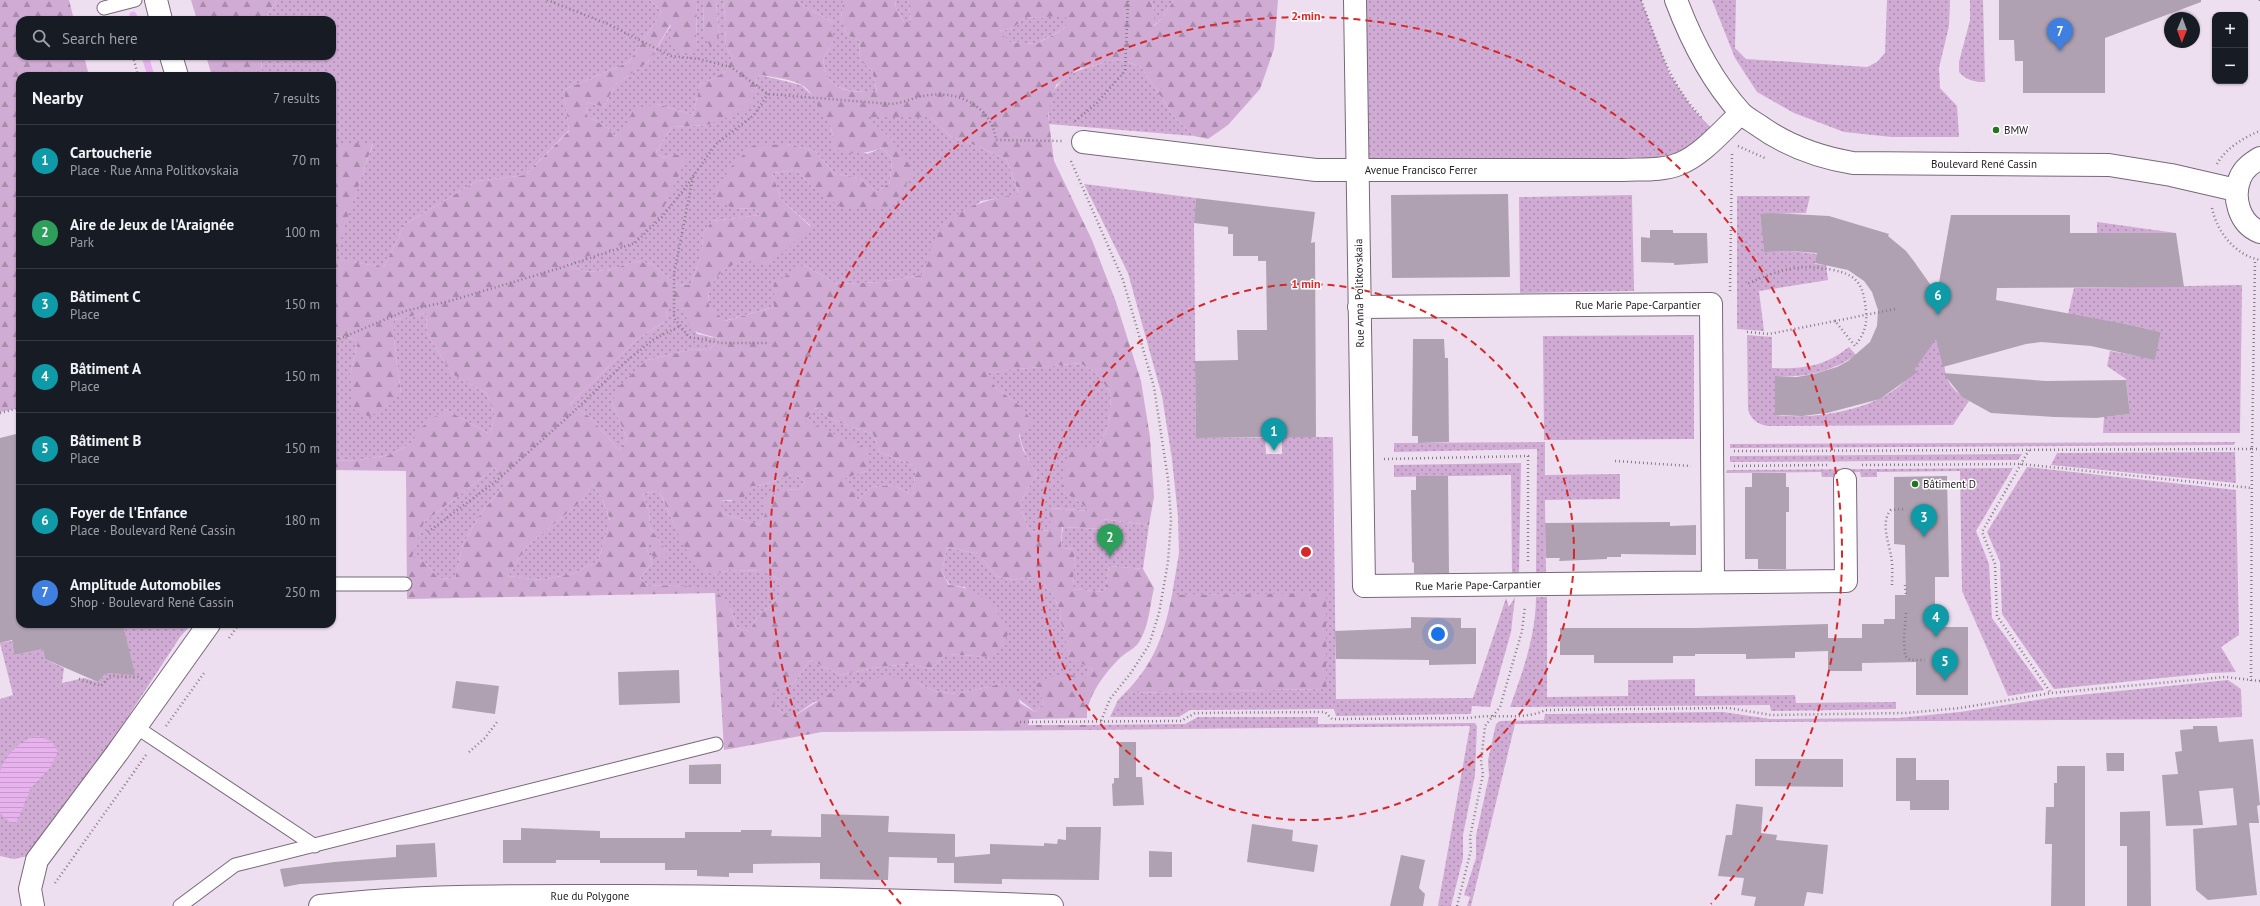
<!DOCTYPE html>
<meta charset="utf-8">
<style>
:root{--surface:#171b24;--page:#20242c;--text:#f1f3f6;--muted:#9ea1a6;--line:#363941;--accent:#94ba95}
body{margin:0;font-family:"PT Sans",sans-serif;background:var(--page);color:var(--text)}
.controls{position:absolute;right:12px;top:12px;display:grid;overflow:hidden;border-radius:8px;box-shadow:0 1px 3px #0004}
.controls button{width:36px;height:36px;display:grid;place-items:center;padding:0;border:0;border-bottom:1px solid var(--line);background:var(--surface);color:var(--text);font:20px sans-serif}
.compass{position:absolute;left:2164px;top:12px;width:36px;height:36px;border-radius:50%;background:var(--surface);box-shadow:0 1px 3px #0004;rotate:181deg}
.you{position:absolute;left:1438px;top:634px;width:14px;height:14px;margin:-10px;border:3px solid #fff;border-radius:50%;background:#1a73e8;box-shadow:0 0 0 6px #1a73e833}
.badge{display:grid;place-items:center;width:26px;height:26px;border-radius:50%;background:var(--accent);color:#fff;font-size:13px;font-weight:700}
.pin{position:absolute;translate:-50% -33px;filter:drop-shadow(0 1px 2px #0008)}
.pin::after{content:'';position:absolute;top:21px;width:14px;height:12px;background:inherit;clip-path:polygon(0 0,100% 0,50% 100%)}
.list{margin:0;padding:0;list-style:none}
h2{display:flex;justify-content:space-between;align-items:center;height:52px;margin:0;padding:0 16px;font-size:17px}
h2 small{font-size:13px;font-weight:400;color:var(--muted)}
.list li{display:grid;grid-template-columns:26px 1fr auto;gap:12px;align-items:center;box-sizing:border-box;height:72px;padding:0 16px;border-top:1px solid var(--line)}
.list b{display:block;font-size:15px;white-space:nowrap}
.list p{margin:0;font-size:13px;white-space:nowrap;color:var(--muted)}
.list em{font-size:13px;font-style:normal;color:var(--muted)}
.icon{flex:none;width:22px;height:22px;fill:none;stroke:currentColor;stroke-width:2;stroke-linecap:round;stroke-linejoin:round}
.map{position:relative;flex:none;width:2260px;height:906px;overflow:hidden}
.search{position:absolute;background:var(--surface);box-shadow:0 1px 3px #0004;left:16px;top:16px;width:320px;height:44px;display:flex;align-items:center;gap:10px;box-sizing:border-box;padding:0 14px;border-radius:12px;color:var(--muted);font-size:15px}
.panel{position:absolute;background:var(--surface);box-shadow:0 1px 3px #0004;left:16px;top:72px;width:320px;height:556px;border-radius:12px}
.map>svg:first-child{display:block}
.green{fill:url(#green-dots)}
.forest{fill:url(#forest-firs);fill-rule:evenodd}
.water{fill:url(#water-rules)}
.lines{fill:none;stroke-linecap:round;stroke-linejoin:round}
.stream{stroke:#e8b2ef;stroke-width:7}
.building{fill:#afa1b1}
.lane-casing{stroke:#766978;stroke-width:15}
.street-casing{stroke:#766978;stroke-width:24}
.path{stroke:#857b86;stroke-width:2.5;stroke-dasharray:1 3;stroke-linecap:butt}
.lane{stroke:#fff;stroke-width:13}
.street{stroke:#fff;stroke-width:22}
.ring{fill:none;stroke:#d62828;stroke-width:2;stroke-dasharray:7 5}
.poi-dot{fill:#22751f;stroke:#fff;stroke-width:1.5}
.labels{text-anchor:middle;stroke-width:3;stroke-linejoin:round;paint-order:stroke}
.poi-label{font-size:11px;fill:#272127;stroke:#fff;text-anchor:start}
.street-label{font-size:11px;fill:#272127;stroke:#fff}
.centre{fill:#d62828;stroke:#fff;stroke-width:2}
.ring-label{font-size:12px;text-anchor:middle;font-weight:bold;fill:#d62828;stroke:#fff;stroke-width:3;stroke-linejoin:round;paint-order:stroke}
</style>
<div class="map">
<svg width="2260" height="906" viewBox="0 0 2260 906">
<defs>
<pattern id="green-dots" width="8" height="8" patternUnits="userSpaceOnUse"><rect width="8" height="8" fill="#d0abd4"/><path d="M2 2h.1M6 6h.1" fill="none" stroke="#a98bac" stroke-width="1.8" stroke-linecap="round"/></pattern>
<pattern id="forest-firs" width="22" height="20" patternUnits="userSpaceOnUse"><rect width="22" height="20" fill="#d0abd4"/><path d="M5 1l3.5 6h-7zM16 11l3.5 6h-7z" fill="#a98bac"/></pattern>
<pattern id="water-rules" width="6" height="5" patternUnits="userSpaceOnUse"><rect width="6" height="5" fill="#e8b2ef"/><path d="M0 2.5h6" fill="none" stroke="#c799cd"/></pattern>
</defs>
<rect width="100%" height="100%" fill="#eedff0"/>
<path class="green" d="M277,0H650L662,12L629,62L564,90L569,130L525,175L477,181L404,225L384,267L333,259L373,144L332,143V76H261L262,56H332V20H265Z
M697,0H703L704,35H719L716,0H723L726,25L725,44L732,57L725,72L700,85L693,115L657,104L615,136L607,127L587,116L586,102L604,107L615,85L648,62L672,24L696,50Z
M798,0H843L841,20L847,35L860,41L859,59L872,71L877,92C862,92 837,93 828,77C825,72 824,64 823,59L833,42V22L800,4Z
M895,0H908L911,22H904L896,8Z
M1151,0H1174L1162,18L1153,26L1154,11Z
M1355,0H1641L1670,75L1692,108L1718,135L1679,164L1357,170Z
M1712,0H1736L1735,48L1746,59L1867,67L1877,62L1885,53L1887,0H1950L1949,26L1939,68L1940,88L1957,106L1959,137H1892L1844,132L1794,113L1757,92L1735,58Z
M1970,0H1983L1985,82C1974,82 1966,80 1959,72V62L1970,20Z
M1066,14V26C1057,35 1047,36 1037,44L1009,42L1000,31L1013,28L1026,17L1038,18Z
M1120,59L1141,67L1175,118L1194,136L1049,124C1044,74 1081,68 1120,59Z
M760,75L801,85L815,98L819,107L829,120L834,141L867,154L882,148L892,158L890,182L877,192L859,178L834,173L815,151L787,144L735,209L754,208L760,215L712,221L703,234L702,253L691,284L679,286L652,264L636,261L613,269L588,272L571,267L569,263L596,253L674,154L664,158L656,152L672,127L707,125L756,90L755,81Z
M866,117H930L951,137L980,147L1007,160L1019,195L981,201L937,235L922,275L881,282L837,284L804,265L774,307L724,321L709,306L708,288L724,269L811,226L781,199L772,173L797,170L813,188L893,206L892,140Z
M1084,184L1196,198L1194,223L1196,438H1265L1266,454H1282V437H1333L1336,699L1473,698L1506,598L1509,607L1515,597L1511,632L1490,707L1472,706L1471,714L1336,716L1334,709L1190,710L1179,717H1110L1118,700L1125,693L1326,689V594L1172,595L1179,553L1178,516L1172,459L1162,396L1128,273Z
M1632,195L1634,291L1520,293L1519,197Z
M1737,196H1810L1806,213L1760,214L1764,252L1791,251L1817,254L1815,264L1826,265L1828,280L1759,291L1764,331L1737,329Z
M2097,222L2176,233H2097Z
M2242,285L2240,433H2103L2104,417L2130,414L2126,379L2107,366L2110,351L2155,359L2161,332L2126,324L2068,314L2074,288Z
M667,307L685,309L697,334L720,339L709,350L694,349L647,360L612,403L627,439L619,450L590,417L570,404L637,339L666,321Z
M426,313L427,333L452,374L486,393L495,416L490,434L445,409L423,427L410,444L390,455L359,460L332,461V337L344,336L358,341L350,375L401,394L394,339V320Z
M1947,333C1943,364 1939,382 1969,401L1953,425L1768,426C1757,424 1752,420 1748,410L1747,335L1772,337V368C1804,369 1823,367 1849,347L1856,355C1831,372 1805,378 1775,376V415C1815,420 1883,410 1909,376C1918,365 1923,350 1929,337Z
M1694,335V439L1544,440L1543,336Z
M1080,363L1096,373L1111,393L1109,425L1098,446L1063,492L1080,502L1091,511L1051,508L1050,530L1030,532C1016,502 1021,500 1037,474C1019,444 1019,440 1019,405L995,387L987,373C1018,368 1049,367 1080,363Z
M815,408L837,422L873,434L880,452L916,467L913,495L893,485L871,487L858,501L844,478L867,471L804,421Z
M1545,442V475L1620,474V499L1545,500L1546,576L1536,575L1537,449L1394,452V443Z
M2235,442L2234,445L1730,448V444Z
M2235,452L2236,483L2051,465L2057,453Z
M2022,454L2018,460L1730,462V456Z
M1521,463L1519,575L1512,576L1511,475L1394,477V465Z
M2027,467L2236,490L2239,635L2221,647L2236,672L2211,673L2054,689L2002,614L2000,562L1987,532Z
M495,468L506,483L481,513L463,544L455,579L438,578L425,562L411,557L424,522Z
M2013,468L1976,531L1989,564L1992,618L2044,690L2008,696L1962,591L1960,471L1877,472V477H1861L1860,472L1840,473V477H1822L1821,472L1726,473L1727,470Z
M795,474L804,481L801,489L781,490L765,514L760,525L724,514L719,501H731L750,486C766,487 780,477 795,474Z
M592,484L602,498L610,521L598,561L575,573L542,580L508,576L526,547L582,501Z
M659,490L675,527L690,555L714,575L729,570L766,571L779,580V595L769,607L761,612L749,631L736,628L732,611L716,591L674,585L648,586L640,578L652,563L646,547L651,542L668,553L649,526L650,513L642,494Z
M1102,519L1149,525L1143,569L1109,566L1105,592L1073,589L1075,549L1061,548L1063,527L1100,529Z
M947,547L978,554L996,576L1013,580L1032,577L1043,583L1053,595L1061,613L1060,621L1067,636L1066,656L1093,669L1085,680L1037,685L1044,703L1035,712L1000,684L957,694L934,691L913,681L814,702L791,718L775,708L772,691L794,683L810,660L841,675L879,667L909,664L931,669L945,654L990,657L965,587L950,585L942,572Z
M1536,597H1547V697L1628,696V680L1695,679V696L1795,695L1796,703L1896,702V709L1771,711L1770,705L1510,707C1523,671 1536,635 1536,597Z
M123,624H192L180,637L90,775L28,856L14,859L0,856V699L13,695L0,643L12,641L14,655L43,649L45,659L64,668L62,683L84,678L98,682L106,673L134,674Z
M2228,680L2241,689L2242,717L2192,719L1515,724L1471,906H1467L1470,897L1464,895L1476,858V836L1489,776L1488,760L1496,724L1500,721L1544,720L1545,714L1723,712L1770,719L1898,718L1960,712L2050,698Z
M1198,717H1318V724L1475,723L1477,726L1475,775L1463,835V858L1451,906H1438L1470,726L1088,730V725L1185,724Z"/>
<path class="forest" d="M0,0H69L74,20H20V56H84L89,76H20V408L0,412Z
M191,0H277L265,20H197Z
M650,0H697L696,50L683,53L670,40L671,24L648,62L615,85L604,107L586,102L587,116L607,127L615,136L626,127L633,110L657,104L693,115L700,85L725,72L732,57L725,44L726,25L723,0H798L800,4L833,22V42L823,59C824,64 825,72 828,77C837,93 862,93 877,91L872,71L859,59L860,41L847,35L841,20L843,0H895L896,8L904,22H911L908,0H1151L1154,11V26L1162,18L1174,0H1278L1274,49L1260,89L1228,125L1208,139L1194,136L1175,118L1141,67L1120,59L1078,69L1056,85L1048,115L1054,161L1092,240L1116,302L1141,381L1150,437L1154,497L1149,525L1102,519L1101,529L1062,527L1061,548L1075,549L1073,589L1105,592L1109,566L1143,569L1154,588C1150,604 1149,627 1139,642C1135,649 1124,653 1118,660C1104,674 1086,698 1087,718L1029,719L1028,725H1088V730L822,732L724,750L715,593L407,599L406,471L332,470V461L359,460L390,455L410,444L422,427L445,409L490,434L495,416L486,393L452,374L427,333L426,313L394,320V339L401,394L370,417L353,409L350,375L358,341L344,336L332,337V143H373L334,259L384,267L404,225L477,181L525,175L569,131L564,90L629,62L662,12ZM1066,15V26C1057,35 1047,37 1037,44L1009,42L1000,31L1013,28L1026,17L1038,18ZM760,75C772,77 788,79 800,84C810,89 814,99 819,108C828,121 836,131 832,148C849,156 865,154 882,148L892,158L890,182L877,192L859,178L834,173L815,151L787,144L752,146L730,168L712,198L735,209L754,208L760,215L712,221L703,234L702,253L691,284L679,286L652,264L636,261L613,269L588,272L571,267L569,263L635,240L664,207L687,158L674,154L664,158L656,152L672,127L707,125L749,109L756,90L755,81ZM867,117H930L951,137L980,147L1007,160L1019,194C986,200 959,205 938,234C930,245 927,262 922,275L881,282L837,284L804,265L774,283V307L725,321L709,306L708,288L724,269L748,258L765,266L784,252L811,227L781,199L772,173L797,170L813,188L844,209L893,206L914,171L892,140ZM667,308L685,309C687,335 700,332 720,339L709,350L694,349L647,360L618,387L612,403L627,439L619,450L590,417L570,404L637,339L666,321ZM1080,363L1096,373L1111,393L1109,425L1098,446L1070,450L1062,473L1063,492L1080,502L1090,511L1050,508V530L1030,532C1016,502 1021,500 1037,474L1023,450L1019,435L1033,422L1019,405L995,387L988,373C1019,368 1049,367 1080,363ZM815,408L837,422L873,434L880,452L916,467L913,495L893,485L871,487L858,501L845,478L867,471V449L805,421ZM495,468L506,483L481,513L463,544L455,579L438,578L425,562L412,557L424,522ZM795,474L804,481L801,489L781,490L765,500V514L760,525L724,514L720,501L743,499L750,486C766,487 780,477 795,474ZM592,484L602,498L610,520L598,561L575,573L542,580L508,576L526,547L582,501ZM659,490C669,510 683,554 700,568C704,571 710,573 714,575L729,570L766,571L779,580V595L769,607L761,612L749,631L736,628L732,611L716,590L674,585L648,586L640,578L652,563L646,547L651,543L652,556L662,559L668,553L649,526L650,513L642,494ZM947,547L978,554L996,576L1013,580L1032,577L1043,583L1053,595L1061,613L1060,621L1067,636L1065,656L1093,669L1085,679C1070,672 1049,673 1036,685L1044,703L1035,712L1020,703L1017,691L1000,684L957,694L934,691L913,681L885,676L836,690L791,718L775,708L773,691L794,683L810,660L841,675L879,667L909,664L931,669L945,654L990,657L1003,644L1009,632C996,606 980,588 949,585L942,572Z
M703,0H716L719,35L711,48L704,35Z
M206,56H262L261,76H212Z
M1326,593V689L1125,693C1154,664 1164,635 1172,595Z"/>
<path class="water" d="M38,736L52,742L58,752L49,769L31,788L16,823H11L0,813C0,801 0,784 0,772C4,756 22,738 38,736Z"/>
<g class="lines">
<path class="stream" d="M133,15L135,20
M145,56L151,76"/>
</g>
<path class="building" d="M1999,0H2201V2L2105,38V93H2023V61H2015L2014,40H1999Z
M1508,194L1510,277L1392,278L1391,195Z
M1196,198L1315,212L1311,243L1315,242L1316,437L1196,438L1195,361L1238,360L1237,330H1267L1266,261H1258V256H1233V234H1228V227L1194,223Z
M1772,213L1829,216L1889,234L1888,236L1906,251L1913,260L1937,294L1951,215H2070V233H2176L2184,287L1997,288L1996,300L2126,324L2161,332L2155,360L2091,346L2041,342L2026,344L1943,367L1936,339L1914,370L1919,371L1880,399L1827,413L1802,416L1775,415V376L1797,377L1814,374L1837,367L1848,361L1870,342L1877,326L1878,310L1872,292L1864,281L1848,270L1815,263L1817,253L1791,251L1764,252L1760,214Z
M1650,230H1673V233H1707L1708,263L1674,265V263L1641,262V237L1650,238Z
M1413,339H1444L1445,358H1448L1449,442L1418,443V436H1412Z
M1943,373L2046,381L2126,380L2130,414L2096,418L2054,417L1991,413L1962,397Z
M20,433V624H123L135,675L106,673L98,682L45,659L43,649L14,655L12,640L0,643V438Z
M1752,473H1786V487H1789V512H1786V569H1758V559H1745V487H1752Z
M1416,476H1448L1449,573H1414V563L1412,562L1411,490H1416Z
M1947,476L1949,577H1935V627H1968V695H1916V662L1862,663V671H1828V651L1795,652V658L1746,659V654H1695V656H1673V663H1594V655H1560V628H1695L1828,624V638H1862V624H1884V619H1895V595H1906L1905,545L1894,544V477Z
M1670,522V526L1696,525V555L1621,554V557H1607V559L1559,561L1560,558H1546L1545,523Z
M1411,617L1461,618V628H1476V664L1429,665V660L1336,659L1335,631L1411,628Z
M679,670L680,703L619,705L618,672Z
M456,681L499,686L495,714L452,708Z
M2193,726H2217L2219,742L2253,739L2260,805L2257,806L2259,823H2249L2257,895L2208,900L2196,890L2193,829L2237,825L2233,788L2199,791L2203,825L2166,826L2162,775L2178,774L2175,752L2182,751L2180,730L2193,729Z
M1119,742H1136V777H1142L1144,805L1113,806L1112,784L1114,783V778H1119Z
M2106,753H2124V771H2107Z
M1896,758H1916V780H1949V810H1910V801H1896Z
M1755,759H1843V787L1755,786Z
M721,764V784H689V765Z
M2057,766H2085V906H2051L2052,844H2045L2046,807H2054V783H2057Z
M1736,804L1763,807L1761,833L1777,835L1776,840L1828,845L1823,894L1807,892L1804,906H1754L1756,897L1741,895L1744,878L1718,876L1726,835H1732Z
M2150,811L2151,906H2127V846H2120V812Z
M821,814L889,816L888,832L955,834V857L990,854V844L1044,846V843L1057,844L1058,839L1066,840V827H1101L1099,880L1002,879V884L954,883V863H937V858L889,857L888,880L820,879V863L753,864V873H729V877L697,876V870H665V863H600V860H556V863H503V840H521V828L600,831V838H685V832H741V830H772L771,836L821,837Z
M1252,824L1293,830L1292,841L1318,845L1314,872L1247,862Z
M435,843L437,877L300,884L284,887L280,869L334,862L396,857V845Z
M1149,851L1172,852V877H1149Z
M1401,855L1425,860L1419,888L1425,894L1423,906H1390Z"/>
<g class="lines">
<g class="lane-casing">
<path id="lane" d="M104,8L135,0
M332,584H405
M136,727L315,846
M180,906L235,865L716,744"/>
</g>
<g class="street-casing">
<path id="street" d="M156,0L161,20
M1355,0L1364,586L1846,581L1845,480
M1676,0C1691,40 1712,81 1741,113C1745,117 1752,121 1758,125C1787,146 1817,157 1853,163L2109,165L2171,175L2236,190
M171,56L177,76
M1083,142L1316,170H1623C1641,169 1662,171 1679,164C1701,156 1724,129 1741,113
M2260,158C2252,163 2244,168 2240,178C2232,197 2239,224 2260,232
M1359,307L1711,304L1713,582
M33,906L30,889L37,860L117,753L209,624
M320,906C425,894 531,896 636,896C775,897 914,900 1052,906"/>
</g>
<path class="path" d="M547,0L608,24L671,56L699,59L731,67L768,94L891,104C905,103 916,96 930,95C961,91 992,108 996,140L1063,141
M1641,0C1658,44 1669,85 1703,119
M2260,0V2
M133,56L138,76
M1075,121L1096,104L1125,71L1128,0
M1738,146L1767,159
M1071,161L1123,280L1154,387L1168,479L1171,520L1168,562L1159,613L1149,645L1130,674L1110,699L1101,721
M2217,164C2225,149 2244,137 2260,131
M693,177L674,274V318L689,337L722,343H768
M2212,208C2217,232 2235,255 2260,260
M1730,291L1732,154
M1835,321L1895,309
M1747,332L1769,334L1835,321L1855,346C1866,331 1868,323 1865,303C1862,282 1854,274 1833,270C1799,263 1778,270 1747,284
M332,342L405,311L450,301L560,268L635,243L662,217L685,188L716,144L754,115L768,94
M0,413L20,408
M2029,450L1982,532L1995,564L1997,616L2051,693
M1734,451L2252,449L2255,259
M1384,459L1528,456V561
M1615,461L1691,466
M1862,465L2021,464L2252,488
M1734,466L1829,465
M428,532L495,482L569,416L623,364L654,339L680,326
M1892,585C1892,576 1893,565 1891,556C1889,543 1880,521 1891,510L1904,509
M1905,585L1906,595
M1906,613L1904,638L1905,656L1910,660H1925
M229,638L239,624
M79,679L101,686L110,676L138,677L142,679
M2251,681L2252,449H2260
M1020,722L1181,721L1195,713L1325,712L1332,719L1470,718C1493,713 1525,721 1545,710L1729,708L1771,715L1906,713L1960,708L2051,693L2225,677L2260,681
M166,726L204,673
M469,752L485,738L497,722
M55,883L146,755
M1457,906L1471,850L1470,837L1483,774L1481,762L1485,726L1500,707L1522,631L1525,606"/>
<use href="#lane" class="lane"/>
<use href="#street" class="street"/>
</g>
<g class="ring">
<circle cx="1306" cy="552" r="268"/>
<path d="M901 904A536 536 0 1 1 1711 904"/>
</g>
<g class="poi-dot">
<circle cx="1996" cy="130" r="4"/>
<circle cx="1915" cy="484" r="4"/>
</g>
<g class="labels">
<g class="poi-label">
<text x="2004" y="134">BMW</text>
<text x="1923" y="488">Bâtiment D</text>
</g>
<g class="street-label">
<text x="1984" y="168">Boulevard René Cassin</text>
<text x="1421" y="174">Avenue Francisco Ferrer</text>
<text transform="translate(1359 293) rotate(-91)" y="4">Rue Anna Politkovskaia</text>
<text x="1638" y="309">Rue Marie Pape-Carpantier</text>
<text transform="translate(1478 585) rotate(-1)" y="4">Rue Marie Pape-Carpantier</text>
<text x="590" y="900">Rue du Polygone</text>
</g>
</g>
<circle cx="1306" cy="552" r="6" class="centre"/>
<g class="ring-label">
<text x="1306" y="20">2 min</text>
<text x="1306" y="288">1 min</text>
</g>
</svg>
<div class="controls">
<button>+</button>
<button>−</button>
</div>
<svg class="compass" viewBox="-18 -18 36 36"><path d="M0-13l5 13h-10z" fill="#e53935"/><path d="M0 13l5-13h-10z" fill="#9ea1a6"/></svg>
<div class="you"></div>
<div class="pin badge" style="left:1274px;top:451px;background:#0f9aa8">1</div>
<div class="pin badge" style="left:1110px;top:557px;background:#2e9e5b">2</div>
<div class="pin badge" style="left:1924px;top:537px;background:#0f9aa8">3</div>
<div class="pin badge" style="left:1936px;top:637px;background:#0f9aa8">4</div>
<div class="pin badge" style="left:1945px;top:681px;background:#0f9aa8">5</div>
<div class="pin badge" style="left:1938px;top:315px;background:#0f9aa8">6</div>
<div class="pin badge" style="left:2060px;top:51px;background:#3f7fe0">7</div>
<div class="search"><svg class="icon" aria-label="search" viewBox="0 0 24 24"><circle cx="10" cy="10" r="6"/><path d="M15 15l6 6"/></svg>Search here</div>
<section class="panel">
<h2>Nearby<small>7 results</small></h2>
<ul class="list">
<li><span class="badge" style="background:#0f9aa8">1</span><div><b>Cartoucherie</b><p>Place · Rue Anna Politkovskaia</p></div><em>70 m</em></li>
<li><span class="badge" style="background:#2e9e5b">2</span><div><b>Aire de Jeux de l'Araignée</b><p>Park</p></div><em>100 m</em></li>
<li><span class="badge" style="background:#0f9aa8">3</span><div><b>Bâtiment C</b><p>Place</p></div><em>150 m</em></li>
<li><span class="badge" style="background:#0f9aa8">4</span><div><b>Bâtiment A</b><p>Place</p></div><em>150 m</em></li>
<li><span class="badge" style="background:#0f9aa8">5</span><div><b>Bâtiment B</b><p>Place</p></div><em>150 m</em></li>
<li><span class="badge" style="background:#0f9aa8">6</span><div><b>Foyer de l'Enfance</b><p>Place · Boulevard René Cassin</p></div><em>180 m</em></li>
<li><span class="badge" style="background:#3f7fe0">7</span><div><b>Amplitude Automobiles</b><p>Shop · Boulevard René Cassin</p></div><em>250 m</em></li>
</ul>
</section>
</div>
